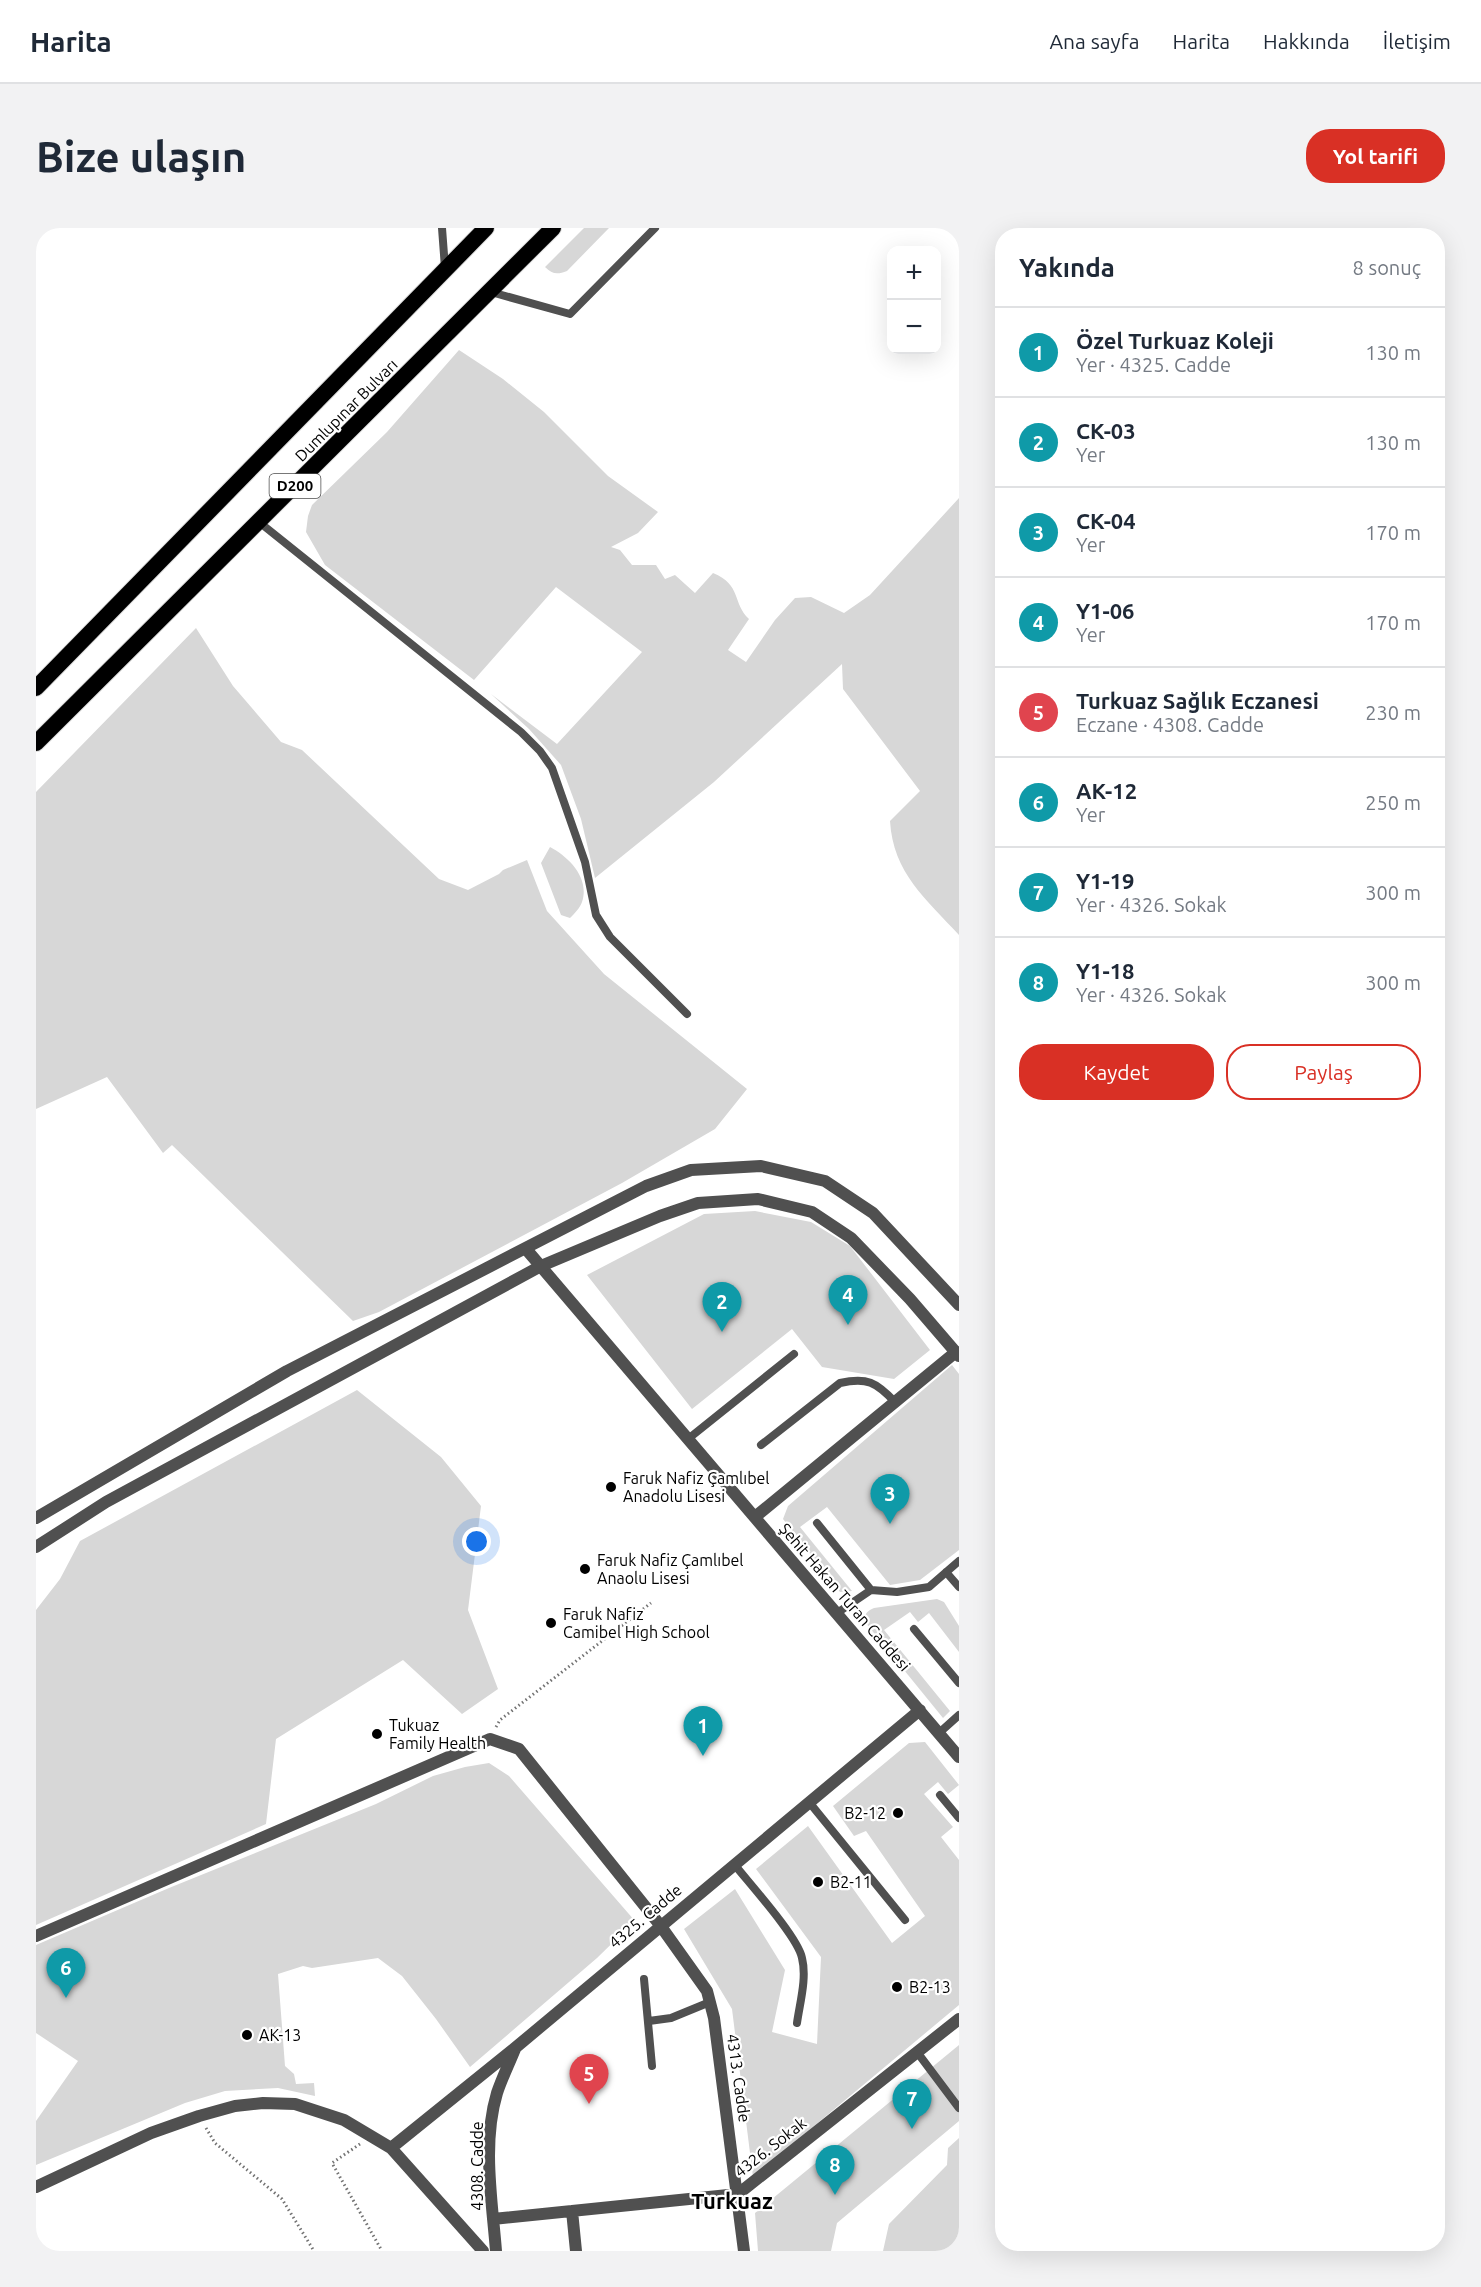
<!DOCTYPE html>
<html lang="tr">
<meta charset="utf-8">
<style>
:root{--surface:#fff;--page:#f2f2f3;--text:#1f2937;--muted:#747a83;--line:#e0e1e3;--accent:#d93025}
body{margin:0;font-family:Ubuntu,sans-serif;background:var(--page);color:var(--text)}
.controls{position:absolute;right:18px;top:18px;display:grid;overflow:hidden;border-radius:12px;box-shadow:0 6px 24px #0002}
.controls button{width:54px;height:54px;display:grid;place-items:center;padding:0;border:0;border-bottom:2px solid var(--line);background:var(--surface);color:var(--text);font:30px sans-serif}
.you{position:absolute;left:441px;top:1314px;width:21px;height:21px;margin:-15px;border:4px solid #fff;border-radius:50%;background:#1a73e8;box-shadow:0 0 0 9px #1a73e833}
.badge{display:grid;place-items:center;width:39px;height:39px;border-radius:50%;background:var(--accent);color:#fff;font-size:20px;font-weight:700}
.pin{position:absolute;translate:-50% -50px;filter:drop-shadow(0 2px 3px #0008)}
.pin::after{content:'';position:absolute;top:32px;width:21px;height:18px;background:inherit;clip-path:polygon(0 0,100% 0,50% 100%)}
.list{margin:0;padding:0;list-style:none}
h2{display:flex;justify-content:space-between;align-items:center;height:78px;margin:0;padding:0 24px;font-size:26px}
h2 small{font-size:20px;font-weight:400;color:var(--muted)}
.list li{display:grid;grid-template-columns:39px 1fr auto;gap:18px;align-items:center;box-sizing:border-box;height:90px;padding:0 24px;border-top:2px solid var(--line)}
.list b{display:block;font-size:22px;white-space:nowrap}
.list p{margin:0;font-size:20px;white-space:nowrap;color:var(--muted)}
.list em{font-size:20px;font-style:normal;color:var(--muted)}
.actions{display:flex;gap:12px;padding:18px 24px}
.actions a{flex:1;padding:14px 0;border:2px solid var(--accent);border-radius:24px;text-align:center;font-size:21px;color:var(--accent)}
.actions .main{background:var(--accent);color:#fff}
.map{position:relative;flex:none;width:923px;height:2023px;overflow:hidden;border-radius:24px}
header{display:flex;align-items:center;gap:36px;box-sizing:border-box;height:84px;padding:0 30px;background:var(--surface);border-bottom:2px solid var(--line)}
header strong{font-size:28px}
nav{display:flex;gap:33px;margin-inline-start:auto;font-size:21px}
.intro{display:flex;align-items:center;justify-content:space-between;box-sizing:border-box;height:144px;padding:0 36px}
h1{margin:0;font-size:42px}
.button{padding:15px 27px;border-radius:24px;background:var(--accent);color:#fff;font-size:21px;font-weight:700}
main{display:flex;gap:36px;padding:0 36px}
aside{flex:1;background:var(--surface);border-radius:24px;box-shadow:0 6px 24px #0002}
.map>svg:first-child{display:block}
.green{fill:#d7d7d7}
.lines{fill:none;stroke-linecap:round;stroke-linejoin:round}
.trunk-casing{stroke:#dbdbdb;stroke-width:18}
.path{stroke:#727272;stroke-width:3;stroke-dasharray:1.5 3;stroke-linecap:butt}
.service{stroke:#505050;stroke-width:8}
.minor{stroke:#505050;stroke-width:12}
.tertiary{stroke:#505050;stroke-width:12}
.trunk{stroke:#000;stroke-width:16}
.poi-dot{fill:#000;stroke:#fff;stroke-width:2}
.labels{text-anchor:middle;stroke-width:4.5;stroke-linejoin:round;paint-order:stroke}
.shield{fill:#fff;stroke:#4c4c4c;stroke-width:1.5}
.shield-label{font-size:15px;font-weight:bold;fill:#000}
.street-label{font-size:16px;fill:#000;stroke:#fff}
.poi-label{font-size:16px;fill:#000;stroke:#fff;text-anchor:start}
.district-label{font-size:22px;font-weight:bold;fill:#000;stroke:#fff}
</style>
<header>
<strong>Harita</strong>
<nav><a>Ana sayfa</a><a>Harita</a><a>Hakkında</a><a>İletişim</a></nav>
</header>
<div class="intro"><h1>Bize ulaşın</h1><a class="button">Yol tarifi</a></div>
<main>
<div class="map">
<svg width="923" height="2023" viewBox="0 0 923 2023">
<rect width="100%" height="100%" fill="#fff"/>
<path class="green" d="M548,0H573L531,43C521,47 516,46 509,39Z
M423,122L467,151L508,184L572,248L622,284L602,305L575,319L584,322L596,337H620L629,351L639,347L659,365L677,345C706,357 696,375 713,391L692,422L710,434L739,392L759,370L775,369L808,385L834,367L923,270V707C890,671 857,645 854,593L884,563L807,461L806,436L678,554L559,650L545,591L525,537L493,501L455,466L521,516L606,424L520,359L438,452L289,337L270,304L272,288L276,277L351,204Z
M160,400L197,458L245,514L266,522L403,651L432,662L463,646L467,642L491,632L511,683L568,746L711,861L679,901L586,955L343,1084L317,1093L136,917L127,925L71,849L0,881V564Z
M514,619C533,629 554,650 546,674C544,680 538,686 534,690L525,687L505,635Z
M719,983L775,994L814,1018L894,1122L858,1151L786,1139L756,1101L656,1181L551,1047L668,986Z
M916,1137L923,1146V1322L884,1352L854,1357L791,1279L764,1299L816,1363L804,1364L747,1291L752,1278Z
M321,1162L405,1229L445,1278L432,1382L462,1461L426,1486L367,1432L240,1511L230,1596L0,1697V1382L24,1351L44,1313Z
M901,1371L908,1374L923,1398V1424L893,1385L882,1394L874,1384L848,1402L914,1483L907,1490L829,1394C828,1386 831,1383 838,1380Z
M889,1514L923,1557L912,1566L902,1554L888,1566L917,1599L905,1609L923,1632V1777L717,1949L696,1781L648,1701L699,1661L749,1742L736,1804L781,1816L785,1729L720,1641L772,1598L856,1715L889,1688L830,1603L818,1608L797,1578L873,1515Z
M453,1535L473,1548L599,1693L561,1730L434,1839L400,1791L366,1748L342,1730L276,1740L267,1738L242,1746L249,1838L258,1846L260,1856L278,1855L279,1868L242,1860L189,1863L149,1875L0,1937V1893L42,1833L0,1805V1717L133,1660L340,1576L397,1548L429,1539Z
M923,1817V1893L801,1995L795,2023H722L719,1985Z
M923,1910V2023H847L853,1996L911,1937L912,1920Z"/>
<g class="lines">
<g class="trunk-casing">
<path id="trunk" d="M0,460L450,0
M0,515L517,0"/>
</g>
<path class="path" d="M460,1499L464,1492L615,1375
M170,1900L179,1915L246,1971L278,2023
M324,1916L296,1935L346,2023"/>
<path class="service" d="M406,0L409,40
M455,64L534,86L619,0
M223,294L485,504L504,523L516,540L549,634L560,687L574,709L651,786
M652,1211L758,1126
M725,1217L804,1155C831,1149 840,1154 859,1174
M781,1295L835,1362L861,1364L893,1359L923,1333
M910,1344L923,1359
M801,1385L835,1362
M878,1401L923,1455
M903,1505L923,1487
M904,1567L923,1590
M773,1574L869,1692
M698,1636C713,1655 762,1709 766,1730C771,1750 764,1774 761,1795
M608,1751L616,1838
M613,1793L635,1790L674,1774
M881,1824L923,1880"/>
<path class="minor" d="M490,1021L923,1529
M719,1289L920,1124
M0,1708L454,1511L483,1521L624,1697L671,1763L678,1790L708,2023
M355,1920L479,1820L884,1482
M0,1959L115,1905L163,1888L199,1878L227,1875L259,1876L308,1892L355,1920L447,2023
M536,1983L540,2023
M457,1991L702,1966L923,1791
M460,2023C456,1972 446,1915 461,1865C466,1850 473,1836 479,1821"/>
<path class="tertiary" d="M0,1290L251,1143L610,958L655,942L725,938L789,953L837,985L923,1077
M0,1319L70,1274L505,1038L624,988L662,975L722,971L776,984L815,1010L874,1071L923,1128"/>
<use href="#trunk" class="trunk"/>
</g>
<g class="poi-dot">
<circle cx="575" cy="1259" r="6"/>
<circle cx="549" cy="1341" r="6"/>
<circle cx="515" cy="1395" r="6"/>
<circle cx="341" cy="1506" r="6"/>
<circle cx="862" cy="1585" r="6"/>
<circle cx="782" cy="1654" r="6"/>
<circle cx="861" cy="1759" r="6"/>
<circle cx="211" cy="1807" r="6"/>
</g>
<g class="labels">
<rect class="shield" x="233.5" y="246" width="51" height="24" rx="4.5"/>
<g class="shield-label">
<text x="259" y="263">D200</text>
</g>
<g class="street-label">
<text transform="translate(310 182) rotate(-45)" y="6">Dumlupınar Bulvarı</text>
<text transform="translate(809 1369) rotate(49)" y="6">Şehit Hakan Turan Caddesi</text>
<text transform="translate(609 1688) rotate(-40)" y="6">4325. Cadde</text>
<text transform="translate(703 1850) rotate(82)" y="6">4313. Cadde</text>
<text transform="translate(734 1919) rotate(-38)" y="6">4326. Sokak</text>
<text transform="translate(441 1938) rotate(-90)" y="6">4308. Cadde</text>
</g>
<g class="poi-label">
<text x="587" y="1256">Faruk Nafiz Çamlıbel<tspan x="587" dy="18">Anadolu Lisesi</tspan></text>
<text x="561" y="1338">Faruk Nafiz Çamlıbel<tspan x="561" dy="18">Anaolu Lisesi</tspan></text>
<text x="527" y="1392">Faruk Nafiz<tspan x="527" dy="18">Camibel High School</tspan></text>
<text x="353" y="1503">Tukuaz<tspan x="353" dy="18">Family Health</tspan></text>
<text x="850" y="1591" text-anchor="end">B2-12</text>
<text x="794" y="1660">B2-11</text>
<text x="873" y="1765">B2-13</text>
<text x="223" y="1813">AK-13</text>
</g>
<g class="district-label">
<text x="696" y="1981">Turkuaz</text>
</g>
</g>
</svg>
<div class="controls">
<button>+</button>
<button>−</button>
</div>
<div class="you"></div>
<div class="pin badge" style="left:667px;top:1528px;background:#0f9aa8">1</div>
<div class="pin badge" style="left:686px;top:1104px;background:#0f9aa8">2</div>
<div class="pin badge" style="left:854px;top:1296px;background:#0f9aa8">3</div>
<div class="pin badge" style="left:812px;top:1097px;background:#0f9aa8">4</div>
<div class="pin badge" style="left:553px;top:1876px;background:#e0444e">5</div>
<div class="pin badge" style="left:30px;top:1770px;background:#0f9aa8">6</div>
<div class="pin badge" style="left:876px;top:1901px;background:#0f9aa8">7</div>
<div class="pin badge" style="left:799px;top:1967px;background:#0f9aa8">8</div>
</div>
<aside>
<h2>Yakında<small>8 sonuç</small></h2>
<ul class="list">
<li><span class="badge" style="background:#0f9aa8">1</span><div><b>Özel Turkuaz Koleji</b><p>Yer · 4325. Cadde</p></div><em>130 m</em></li>
<li><span class="badge" style="background:#0f9aa8">2</span><div><b>CK-03</b><p>Yer</p></div><em>130 m</em></li>
<li><span class="badge" style="background:#0f9aa8">3</span><div><b>CK-04</b><p>Yer</p></div><em>170 m</em></li>
<li><span class="badge" style="background:#0f9aa8">4</span><div><b>Y1-06</b><p>Yer</p></div><em>170 m</em></li>
<li><span class="badge" style="background:#e0444e">5</span><div><b>Turkuaz Sağlık Eczanesi</b><p>Eczane · 4308. Cadde</p></div><em>230 m</em></li>
<li><span class="badge" style="background:#0f9aa8">6</span><div><b>AK-12</b><p>Yer</p></div><em>250 m</em></li>
<li><span class="badge" style="background:#0f9aa8">7</span><div><b>Y1-19</b><p>Yer · 4326. Sokak</p></div><em>300 m</em></li>
<li><span class="badge" style="background:#0f9aa8">8</span><div><b>Y1-18</b><p>Yer · 4326. Sokak</p></div><em>300 m</em></li>
</ul>
<div class="actions"><a class="main">Kaydet</a><a>Paylaş</a></div>
</aside>
</main>
